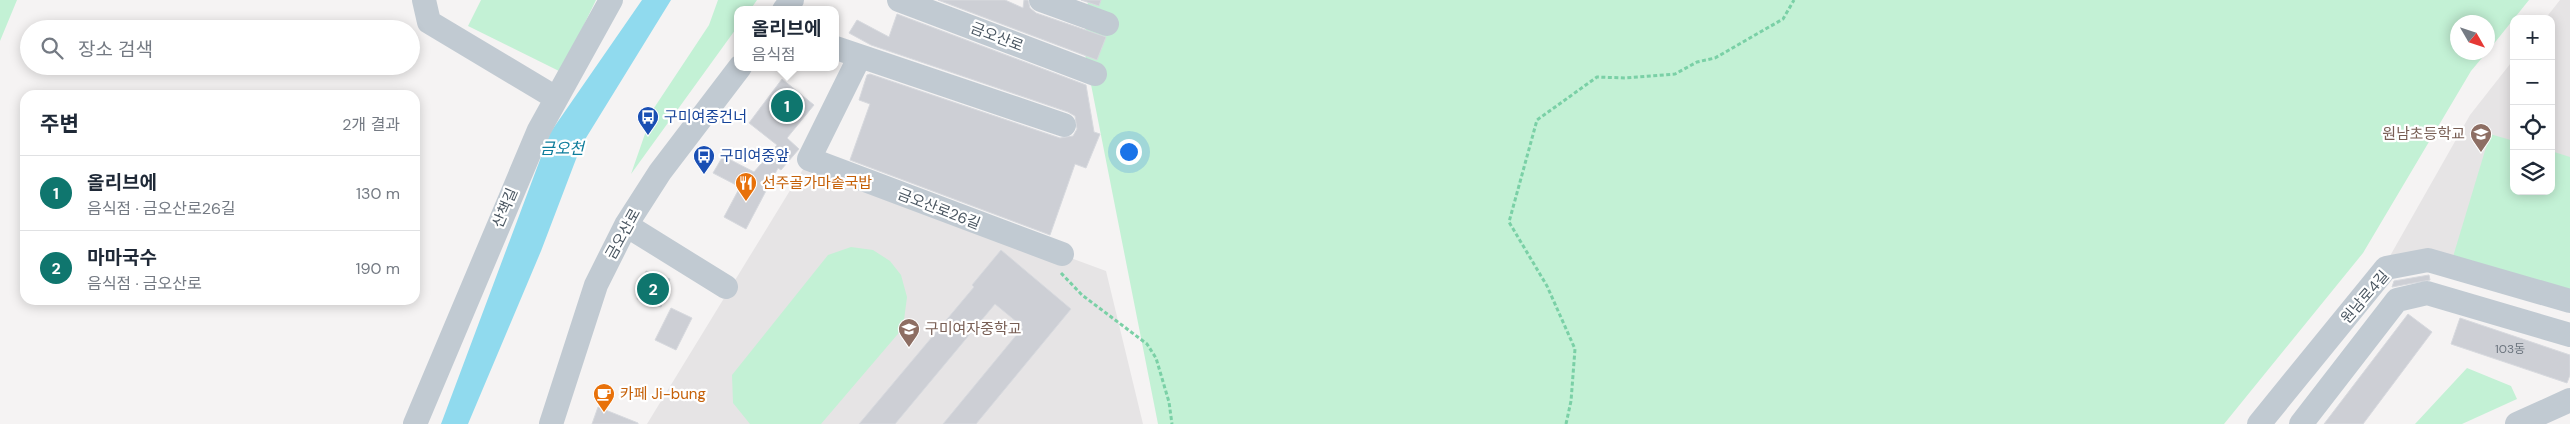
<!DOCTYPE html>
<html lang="ko">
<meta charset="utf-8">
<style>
:root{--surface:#fff;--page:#f2f2f3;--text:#1f2937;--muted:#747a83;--line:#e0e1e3;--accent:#0f766e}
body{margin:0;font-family:"DM Sans","Noto Sans KR",sans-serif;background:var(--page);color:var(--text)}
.controls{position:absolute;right:15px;top:15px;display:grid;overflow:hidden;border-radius:10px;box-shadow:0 2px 12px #0003}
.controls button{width:45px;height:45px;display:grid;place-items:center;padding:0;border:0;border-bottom:1px solid var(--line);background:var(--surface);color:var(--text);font:25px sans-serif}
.compass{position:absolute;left:2450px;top:15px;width:45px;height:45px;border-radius:50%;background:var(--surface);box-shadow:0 2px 12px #0003;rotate:129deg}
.you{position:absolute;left:1128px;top:151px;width:18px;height:18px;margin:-12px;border:4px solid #fff;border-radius:50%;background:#1a73e8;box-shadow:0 0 0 8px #1a73e833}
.badge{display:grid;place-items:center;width:32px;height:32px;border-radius:50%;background:var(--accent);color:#fff;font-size:16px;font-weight:700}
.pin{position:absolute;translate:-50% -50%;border:2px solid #fff;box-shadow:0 1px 5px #0006}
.popup{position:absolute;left:734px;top:6px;width:105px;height:65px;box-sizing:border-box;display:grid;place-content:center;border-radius:10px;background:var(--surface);filter:drop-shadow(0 1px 4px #0005);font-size:16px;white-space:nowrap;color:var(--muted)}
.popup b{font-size:19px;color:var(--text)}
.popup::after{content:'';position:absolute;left:50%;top:100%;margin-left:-10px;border:10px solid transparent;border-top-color:var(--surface)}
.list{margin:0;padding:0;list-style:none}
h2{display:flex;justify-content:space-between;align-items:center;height:65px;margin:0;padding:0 20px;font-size:21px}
h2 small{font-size:16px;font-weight:400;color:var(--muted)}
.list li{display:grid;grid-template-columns:32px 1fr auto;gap:15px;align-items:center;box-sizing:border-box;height:75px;padding:0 20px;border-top:1px solid var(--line)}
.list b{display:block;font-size:19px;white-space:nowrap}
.list p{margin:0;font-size:16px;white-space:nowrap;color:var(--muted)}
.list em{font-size:16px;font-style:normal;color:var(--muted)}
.icon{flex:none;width:28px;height:28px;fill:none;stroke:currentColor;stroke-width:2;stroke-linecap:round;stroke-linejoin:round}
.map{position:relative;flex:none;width:2570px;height:424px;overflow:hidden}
.search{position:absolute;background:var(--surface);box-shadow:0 2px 12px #0003;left:20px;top:20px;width:400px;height:55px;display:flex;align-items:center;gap:12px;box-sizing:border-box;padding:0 18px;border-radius:28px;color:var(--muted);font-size:19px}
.panel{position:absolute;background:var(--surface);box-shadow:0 2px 12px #0003;left:20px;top:90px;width:400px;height:215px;border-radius:15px}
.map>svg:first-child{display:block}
.education{fill:#e6e4e5}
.green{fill:#c3f1d5}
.water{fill:#90daee}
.building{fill:#cdcfd5;stroke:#d7d9de}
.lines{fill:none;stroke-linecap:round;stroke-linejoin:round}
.path{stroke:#7ad0a6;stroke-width:3;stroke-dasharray:4 2.5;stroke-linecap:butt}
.minor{stroke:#c1cad2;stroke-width:24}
.labels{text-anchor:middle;stroke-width:4.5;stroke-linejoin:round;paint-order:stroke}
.number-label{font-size:12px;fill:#6b747e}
.street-label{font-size:15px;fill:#4a5661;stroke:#fff}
.transit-label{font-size:15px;fill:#164399;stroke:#fff;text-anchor:start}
.education-label{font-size:15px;fill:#785e54;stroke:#fff;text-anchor:end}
.food-label{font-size:15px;fill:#c56008;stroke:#fff;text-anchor:start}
.water-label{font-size:16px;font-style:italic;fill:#0c7c9b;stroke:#fff}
</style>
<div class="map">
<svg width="2570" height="424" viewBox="0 0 2570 424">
<rect width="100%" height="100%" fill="#f5f3f3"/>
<path class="education" d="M2560,0H2570V297L2386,263L2470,115L2514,59V191H2551V19H2545Z
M808,161L1106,271L1143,424H647Z"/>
<path class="green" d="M0,0H17L0,41Z
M481,0H596L561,72L468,26Z
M718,0H757L750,10H738V26L631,174L654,108L709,25Z
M1088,0H2529L2488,51V22H2458V52L2486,53L2471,71L2363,253L2224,424H1158L1084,49Z
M2490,134L2514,141V191H2551V151L2570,157V295L2452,260Z
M851,247L873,250L890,261L901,275L907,297L903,328L821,424H750L733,403L732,375L828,255Z
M2467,368L2511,386L2517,399L2462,424H2415Z"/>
<path class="water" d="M642,0H671L581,146L541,251L468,424H441L550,133Z"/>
<path class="building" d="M938,0H1005L1023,8L1024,0H1028L1030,8L1036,13L1106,37L1097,60Z
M1081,0H1101L1099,6Z
M897,14L1086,85L1094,132L1100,134L1086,168L1075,164L1050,235L850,160L870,104L859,100L867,75L870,74L1060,138L1073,136L1077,129L1075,116L1068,112L871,45L849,33L857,20L889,37Z
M782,79L814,105L787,138L799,149L781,170L778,168L746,229L724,217L740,187L713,173L723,156L754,172L777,145L749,123Z
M1001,250L1071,309L976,424H943L1023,327L995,304L895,424H859L974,287L972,285Z
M646,271L670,279L661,307L637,299Z
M2429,275L2430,280L2392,287L2394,281Z
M671,308L692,318L676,350L655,340Z
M2408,314L2432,332L2363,424H2324Z
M2460,318L2570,355V375L2567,383L2451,344Z
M598,407L638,423V424H592Z"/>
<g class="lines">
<path class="path" d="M1061,273L1082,295L1147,344L1156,358L1169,402L1172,424
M1566,424L1571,401L1575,349L1547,286L1509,222L1537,120L1597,77L1625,78L1675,74L1697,62L1715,58L1783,19L1794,0"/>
<path class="minor" d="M424,0L429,22L556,98
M899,0L1095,74
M1041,0L1107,24
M784,10L792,0
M836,48L1064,125
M859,58L809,159L1062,254
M626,225L726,287
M415,424L539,130L611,0
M551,424L596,285L626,225L660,172L740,67
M2259,424L2386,268L2428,260L2570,301
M2301,424L2397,300L2427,293L2570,335
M2517,424L2570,400"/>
</g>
<defs>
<g id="bus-pin" transform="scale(1.125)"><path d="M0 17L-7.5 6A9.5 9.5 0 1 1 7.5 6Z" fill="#1a4fb4" stroke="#fff"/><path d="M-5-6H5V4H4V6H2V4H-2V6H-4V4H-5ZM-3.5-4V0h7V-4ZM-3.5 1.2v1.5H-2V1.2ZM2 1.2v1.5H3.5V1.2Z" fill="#fff"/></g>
<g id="school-pin" transform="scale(1.125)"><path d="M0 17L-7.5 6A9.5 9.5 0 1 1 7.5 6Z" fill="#8d6e63" stroke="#fff"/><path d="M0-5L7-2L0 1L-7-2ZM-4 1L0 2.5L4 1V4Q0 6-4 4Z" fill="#fff"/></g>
<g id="restaurant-pin" transform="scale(1.125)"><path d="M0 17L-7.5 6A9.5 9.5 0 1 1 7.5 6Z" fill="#e8710a" stroke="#fff"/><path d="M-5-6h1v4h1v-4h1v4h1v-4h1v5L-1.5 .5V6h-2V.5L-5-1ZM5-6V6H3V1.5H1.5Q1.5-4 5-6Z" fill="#fff"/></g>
<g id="cafe-pin" transform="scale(1.125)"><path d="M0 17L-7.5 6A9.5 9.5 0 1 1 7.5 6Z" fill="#e8710a" stroke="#fff"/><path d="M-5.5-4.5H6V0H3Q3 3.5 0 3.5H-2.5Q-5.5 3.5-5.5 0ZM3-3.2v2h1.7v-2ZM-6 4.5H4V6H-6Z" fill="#fff"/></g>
</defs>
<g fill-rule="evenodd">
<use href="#bus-pin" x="648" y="117"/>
<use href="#school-pin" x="2481" y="134"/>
<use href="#bus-pin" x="704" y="156"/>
<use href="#restaurant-pin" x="746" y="183"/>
<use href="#school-pin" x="909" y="329"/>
<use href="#cafe-pin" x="604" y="394"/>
</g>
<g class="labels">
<g class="number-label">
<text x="2510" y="353">103동</text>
</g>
<g class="street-label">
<text transform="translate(997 37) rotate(21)" y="5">금오산로</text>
<text transform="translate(505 208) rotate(-67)" y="5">산책길</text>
<text transform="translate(939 209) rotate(21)" y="5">금오산로26길</text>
<text transform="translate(623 234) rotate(-61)" y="5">금오산로</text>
<text transform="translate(2365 297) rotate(-49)" y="5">원남로4길</text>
</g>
<g class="transit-label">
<text x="664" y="122">구미여중건너</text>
<text x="720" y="161">구미여중앞</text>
</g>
<g class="education-label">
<text x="2465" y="139">원남초등학교</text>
<text x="925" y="334" text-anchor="start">구미여자중학교</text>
</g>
<g class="food-label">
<text x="762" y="188">선주골가마솥국밥</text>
<text x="620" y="399">카페 Ji-bung</text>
</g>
<g class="water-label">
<text x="562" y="154">금오천</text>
</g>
</g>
</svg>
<div class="controls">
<button>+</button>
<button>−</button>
<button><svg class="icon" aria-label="locate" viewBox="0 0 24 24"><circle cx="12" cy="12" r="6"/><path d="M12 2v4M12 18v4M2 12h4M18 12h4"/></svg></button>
<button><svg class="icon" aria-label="layers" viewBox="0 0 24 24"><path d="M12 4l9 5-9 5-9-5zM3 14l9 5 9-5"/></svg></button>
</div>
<svg class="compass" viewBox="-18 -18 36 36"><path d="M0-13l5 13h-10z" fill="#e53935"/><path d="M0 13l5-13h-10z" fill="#747a83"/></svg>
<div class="you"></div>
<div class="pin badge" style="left:787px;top:106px">1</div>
<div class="popup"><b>올리브에</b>음식점</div>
<div class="pin badge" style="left:653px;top:289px">2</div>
<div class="search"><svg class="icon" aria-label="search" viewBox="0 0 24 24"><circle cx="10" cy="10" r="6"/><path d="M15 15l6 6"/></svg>장소 검색</div>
<section class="panel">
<h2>주변<small>2개 결과</small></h2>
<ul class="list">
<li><span class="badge">1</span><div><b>올리브에</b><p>음식점 · 금오산로26길</p></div><em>130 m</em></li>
<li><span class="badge">2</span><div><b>마마국수</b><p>음식점 · 금오산로</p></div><em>190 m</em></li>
</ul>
</section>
</div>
